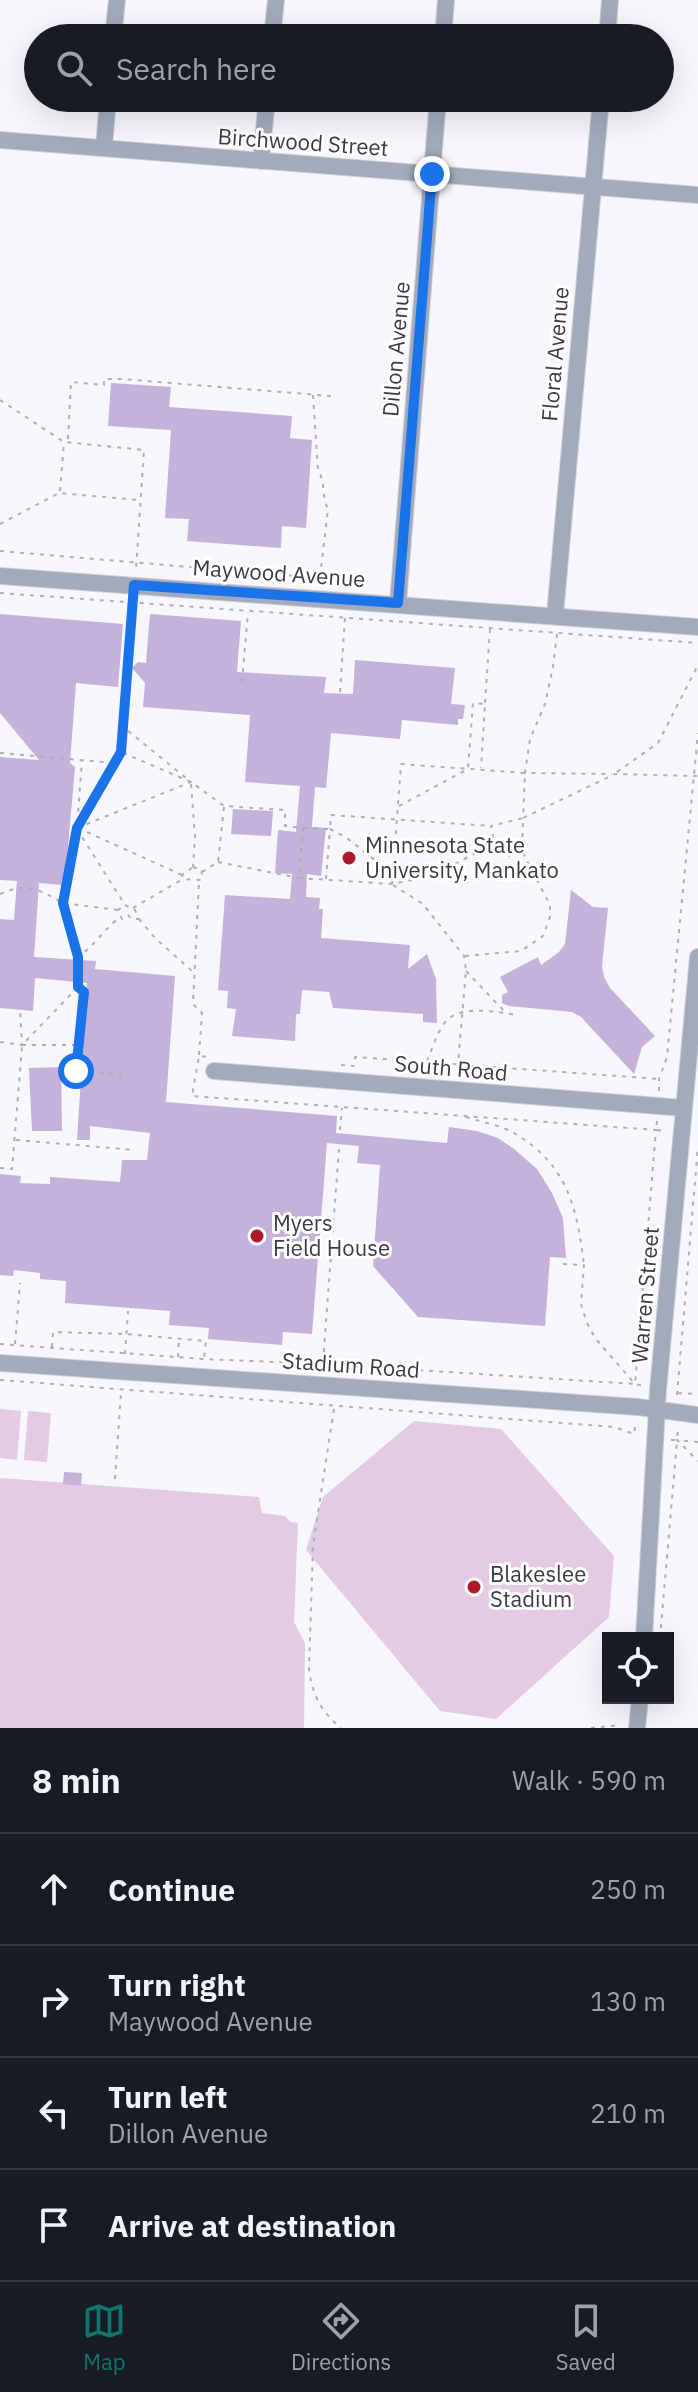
<!DOCTYPE html>
<meta charset="utf-8">
<style>
:root{--surface:#171b24;--page:#20242c;--text:#f1f3f6;--muted:#9ea1a6;--line:#363941;--accent:#0f766e}
body{margin:0;font-family:"IBM Plex Sans",sans-serif;background:var(--page);color:var(--text)}
.controls{position:absolute;right:24px;bottom:24px;display:grid;overflow:hidden;border-radius:0px;box-shadow:0 8px 32px #0002}
.controls button{width:72px;height:72px;display:grid;place-items:center;padding:0;border:0;border-bottom:2px solid var(--line);background:var(--surface);color:var(--text);font:40px sans-serif}
.stop{position:absolute;width:24px;height:24px;margin:-18px;border:6px solid #1a73e8;border-radius:50%;background:#fff}
.stop.end{background:#1a73e8;border-color:#fff;box-shadow:0 2px 8px #0008}
.list{margin:0;padding:0;list-style:none}
h2{display:flex;justify-content:space-between;align-items:center;height:104px;margin:0;padding:0 32px;font-size:34px}
h2 small{font-size:26px;font-weight:400;color:var(--muted)}
.list li{display:grid;grid-template-columns:52px 1fr auto;gap:24px;align-items:center;box-sizing:border-box;height:112px;padding:0 32px;border-top:2px solid var(--line)}
.list b{display:block;font-size:30px;white-space:nowrap}
.list p{margin:0;font-size:26px;white-space:nowrap;color:var(--muted)}
.list em{font-size:26px;font-style:normal;color:var(--muted)}
.icon{flex:none;width:44px;height:44px;fill:none;stroke:currentColor;stroke-width:2;stroke-linecap:round;stroke-linejoin:round}
.map{position:relative;flex:none;width:698px;height:1728px;overflow:hidden}
.search{position:absolute;background:var(--surface);box-shadow:0 8px 32px #0002;left:24px;right:24px;top:24px;height:88px;display:flex;align-items:center;gap:20px;box-sizing:border-box;padding:0 28px;border-radius:44px;color:var(--muted);font-size:30px}
.sheet{height:552px;background:var(--surface)}
nav{display:flex;justify-content:space-around;align-items:center;box-sizing:border-box;height:112px;border-top:2px solid var(--line);background:var(--surface);font-size:22px;color:var(--muted)}
nav a{display:grid;justify-items:center;gap:4px}
nav .on{color:var(--accent)}
.map>svg:first-child{display:block}
.green{fill:#e3cbe4}
.building{fill:#c4b2da}
.lines{fill:none;stroke-linecap:round;stroke-linejoin:round}
.minor-casing{stroke:#d0d0d7;stroke-width:18}
.path{stroke:#aeaeb6;stroke-width:2;stroke-dasharray:4 6;stroke-linecap:butt}
.minor{stroke:#a2aabb;stroke-width:16}
.route{stroke:#1a73e8;stroke-width:10}
.poi-dot{fill:#ac182a;stroke:#fff;stroke-width:3}
.labels{text-anchor:middle;stroke-width:6;stroke-linejoin:round;paint-order:stroke}
.street-label{font-size:22px;fill:#3a3a45;stroke:#fff}
.poi-label{font-size:22px;fill:#3a3a45;stroke:#fff;text-anchor:start}
</style>
<div class="map">
<svg width="698" height="1728" viewBox="0 0 698 1728">
<rect width="100%" height="100%" fill="#f6f6fc"/>
<path class="green" d="M0,1409L21,1411L17,1460L0,1458Z
M28,1411L51,1413L47,1462L24,1460Z
M414,1421L501,1429L614,1556L609,1617L496,1719L440,1711L306,1550L323,1497Z
M0,1478L259,1497L262,1513L285,1516L290,1522L298,1523L294,1622L305,1643L304,1728H0Z"/>
<path class="building" d="M111,383L171,387L169,407L292,416L290,438L312,440L306,528L282,526L281,548L187,541L189,519L165,518L171,430L108,426Z
M0,614L123,624L118,687L76,683L70,763L75,767L65,882L62,881V885L39,883L34,957L96,961L95,969L175,976L166,1102L337,1116L336,1133L447,1143L449,1127L477,1131L498,1138L514,1149L537,1169L552,1193L563,1218L566,1258L550,1257L545,1326L418,1317L373,1266L380,1165L357,1163L359,1146L327,1143L312,1334L283,1332L282,1345L208,1339L209,1328L169,1325L170,1311L65,1303L66,1281L40,1279V1273L14,1270L13,1276L0,1275V1174L21,1176L20,1183L50,1184V1177L120,1182L122,1160H147L150,1133L90,1126V1140H77L87,983L35,978L33,1011L0,1008V919L14,920L17,881L0,880V757L39,760L0,713Z
M150,614L241,621L237,672L326,677L324,693L353,694L355,660L455,668L451,704L465,705L463,719H458V725L402,720L400,739L331,733L326,788L315,787L312,827L326,828L321,876L307,874L306,897L320,898L319,909H323L321,938L410,945L408,969L427,954L436,979L437,1023L423,1022V1014L333,1008L329,992L302,990L300,1014H296L295,1041L232,1036L236,1009L227,1008L228,991L218,990L225,895L290,899L292,874L275,873L278,830L296,832L300,786L245,782L250,715L143,707L145,683L132,668L138,662L146,663Z
M233,809L273,811L271,836L231,834Z
M571,890L593,907L608,908L602,966L604,977L610,988L655,1036L642,1047L634,1074L581,1017L572,1012L509,1006L502,1003V995L508,992L500,977L538,957L541,965L559,952L565,944Z
M61,1067L62,1131H32L29,1068Z
M64,1472L82,1473L81,1486L63,1484Z"/>
<g class="lines">
<g class="minor-casing">
<path id="minor" d="M113,38L117,0
M272,38L276,0
M443,38L446,0
M607,38L610,0
M0,140L698,195
M104,148L108,98
M261,161L267,98
M0,576L698,627
M398,603L438,98
M555,615L601,98
M214,1071L684,1108
M0,1363L638,1407L698,1415
M644,1638L658,1390L698,957
M637,1728L640,1698"/>
</g>
<path class="path" d="M313,395L318,470C326,483 321,495 328,509L320,577
M0,400L64,442L144,450L136,569
M68,439L71,382L104,385V379H121L331,396
M60,491L64,442
M0,524L59,493L139,500
M0,551L320,578L322,584
M0,593L698,643
M557,634L553,667L545,704L530,739L525,773L612,774
M242,682L248,612
M340,692L345,617
M485,703L490,629
M122,724L132,603
M0,753L115,763
M617,772L658,743L698,665
M191,784L195,837L193,867
M399,806L468,769L473,703L485,704L481,768
M77,827L121,753
M77,828L191,782L122,726L121,752L191,782L224,806L285,810V826L303,828L299,878L392,884L432,876L493,844
M78,828L182,875
M304,828L330,829L331,815L491,826
M77,829L125,905
M218,862L299,878
M193,867L202,870L201,880L183,879L182,875Z
M202,872L218,862L224,807
M505,878L508,858
M326,879L330,829L347,838L391,873
M392,884L401,764L525,773L523,818L615,774L698,776
M393,885L423,904L464,956L466,970L457,1075
M0,894C28,882 38,889 63,903L77,828L82,760
M125,905L135,910L139,919H132L128,915L122,919L118,910Z
M133,908L183,879
M118,910L63,903L78,957C95,946 104,928 121,917
M139,919L155,938L192,971
M465,956L521,951L543,936L550,917V905L522,851L523,818L491,826L496,850L508,856L522,851
M78,958V987L84,992L76,1071L122,1075
M466,971L506,1013
M0,1042L22,1045L20,1010
M76,1045H22L77,988
M199,1055L202,1013L193,1004L199,881
M427,1061C432,1049 436,1036 443,1025C457,1003 496,1012 517,1015
M341,1065L354,1066L355,1057L659,1079
M659,1091V1079L667,1057L698,733
M466,1117C481,1122 500,1125 514,1133C568,1165 577,1208 584,1265
M657,1121L656,1130L665,1131
M340,1130L342,1108
M16,1140L135,1150
M0,1168L12,1169L22,1047
M563,1264L584,1265L581,1304L587,1323L595,1338L635,1384L644,1386
M0,1344L204,1359L323,1364L635,1384L656,1130L192,1096L199,1056L208,1057
M15,1344L20,1283
M52,1347L53,1332L126,1334L206,1341L204,1358
M125,1354L128,1311
M178,1357L179,1340
M323,1362L339,1149
M0,1380L614,1427L634,1434L636,1421
M678,1393L698,1394
M677,1395L698,1146
M334,1409L313,1545L309,1669C312,1694 321,1712 341,1728
M671,1440H677L678,1429
M698,1442L677,1440L698,1461
M115,1479L121,1392
M660,1638L677,1441
M591,1728L620,1725"/>
<use href="#minor" class="minor"/>
</g>
<g class="lines">
<path class="route" d="M76,1071L84,992L78,987V957L63,903L77,828L121,752L134,585L398,603L432,174"/>
</g>
<g class="poi-dot">
<circle cx="349" cy="858" r="8"/>
<circle cx="257" cy="1236" r="8"/>
<circle cx="474" cy="1587" r="8"/>
</g>
<g class="labels">
<g class="street-label">
<text transform="translate(303 142) rotate(4)" y="8">Birchwood Street</text>
<text transform="translate(396 349) rotate(-85)" y="8">Dillon Avenue</text>
<text transform="translate(555 354) rotate(-85)" y="8">Floral Avenue</text>
<text transform="translate(279 573) rotate(4)" y="8">Maywood Avenue</text>
<text transform="translate(451 1068) rotate(5)" y="8">South Road</text>
<text transform="translate(645 1295) rotate(-85)" y="8">Warren Street</text>
<text transform="translate(351 1365) rotate(4)" y="8">Stadium Road</text>
</g>
<g class="poi-label">
<text x="365" y="853">Minnesota State<tspan x="365" dy="25">University, Mankato</tspan></text>
<text x="273" y="1231">Myers<tspan x="273" dy="25">Field House</tspan></text>
<text x="490" y="1582">Blakeslee<tspan x="490" dy="25">Stadium</tspan></text>
</g>
</g>
</svg>
<div class="controls">
<button><svg class="icon" aria-label="locate" viewBox="0 0 24 24"><circle cx="12" cy="12" r="6"/><path d="M12 2v4M12 18v4M2 12h4M18 12h4"/></svg></button>
</div>
<div class="stop" style="left:76px;top:1071px"></div>
<div class="stop end" style="left:432px;top:174px"></div>
<div class="search"><svg class="icon" aria-label="search" viewBox="0 0 24 24"><circle cx="10" cy="10" r="6"/><path d="M15 15l6 6"/></svg>Search here</div>
</div>
<section class="sheet">
<h2>8 min<small>Walk · 590 m</small></h2>
<ul class="list">
<li><svg class="icon" aria-label="ahead" viewBox="0 0 24 24"><path d="M12 20V5M6 11l6-6 6 6"/></svg><div><b>Continue</b></div><em>250 m</em></li>
<li><svg class="icon" aria-label="right" viewBox="0 0 24 24"><path d="M7 20v-9h11M14 6l5 5-5 5"/></svg><div><b>Turn right</b><p>Maywood Avenue</p></div><em>130 m</em></li>
<li><svg class="icon" aria-label="left" viewBox="0 0 24 24"><path d="M17 20v-9H6M10 6l-5 5 5 5"/></svg><div><b>Turn left</b><p>Dillon Avenue</p></div><em>210 m</em></li>
<li><svg class="icon" aria-label="arrive" viewBox="0 0 24 24"><path d="M6 21V4h12l-3 4 3 4H6"/></svg><div><b>Arrive at destination</b></div></li>
</ul>
</section>
<nav>
<a class="on"><svg class="icon" aria-label="map" viewBox="0 0 24 24"><path d="M3 6l6-2 6 2 6-2v14l-6 2-6-2-6 2zM9 4v14M15 6v14"/></svg>Map</a>
<a><svg class="icon" aria-label="directions" viewBox="0 0 24 24"><path d="M12 3l9 9-9 9-9-9zM9 14v-3h6M13 9l2 2-2 2"/></svg>Directions</a>
<a><svg class="icon" aria-label="saved" viewBox="0 0 24 24"><path d="M7 4h10v16l-5-4-5 4z"/></svg>Saved</a>
</nav>
